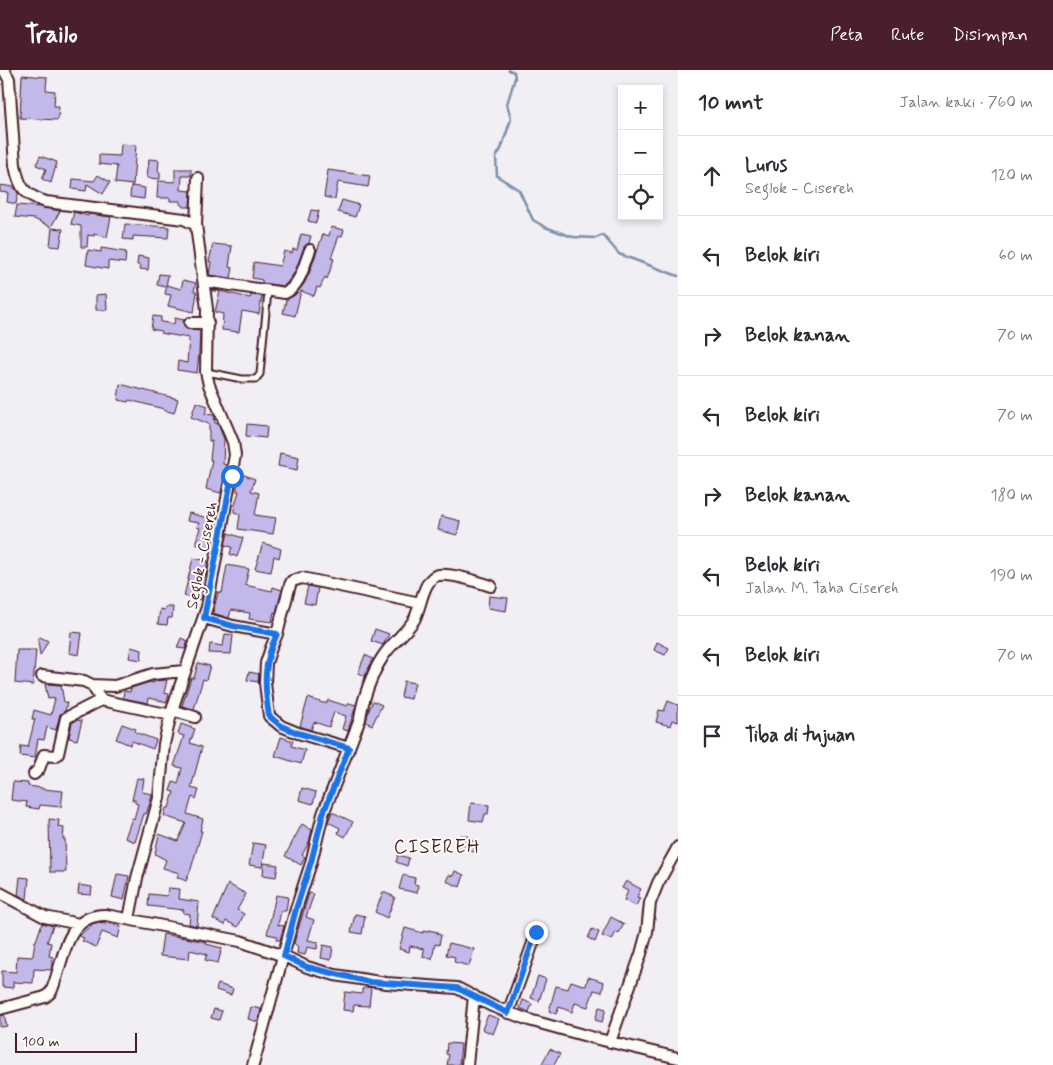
<!DOCTYPE html>
<html lang="id">
<meta charset="utf-8">
<style>
:root{--surface:#fff;--page:#f7f7f7;--text:#2b2b33;--muted:#7c7c81;--line:#e1e1e2;--accent:#4a1f2b}
body{margin:0;font-family:Mynerve,sans-serif;background:var(--page);color:var(--text)}
.controls{position:absolute;right:15px;top:15px;display:grid;overflow:hidden;border-radius:0px;box-shadow:0 2px 8px #0003}
.controls button{width:45px;height:45px;display:grid;place-items:center;padding:0;border:0;border-bottom:1px solid var(--line);background:var(--surface);color:var(--text);font:25px sans-serif}
.scale{position:absolute;left:15px;bottom:12px;width:122px;box-sizing:border-box;padding-left:5px;border:2px solid #4a1f2b;border-top:0;font-size:14px;line-height:18px;white-space:nowrap;color:#4a1f2b;-webkit-text-stroke:4px #fdfcf7;paint-order:stroke}
.stop{position:absolute;width:15px;height:15px;margin:-11px;border:4px solid #1a73e8;border-radius:50%;background:#fff}
.stop.end{background:#1a73e8;border-color:#fff;box-shadow:0 1px 5px #0008}
.list{margin:0;padding:0;list-style:none}
h2{display:flex;justify-content:space-between;align-items:center;height:65px;margin:0;padding:0 20px;font-size:21px}
h2 small{font-size:16px;font-weight:400;color:var(--muted)}
.list li{display:grid;grid-template-columns:32px 1fr auto;gap:15px;align-items:center;box-sizing:border-box;height:80px;padding:0 20px;border-top:1px solid var(--line)}
.list b{display:block;font-size:19px;white-space:nowrap}
.list p{margin:0;font-size:16px;white-space:nowrap;color:var(--muted)}
.list em{font-size:16px;font-style:normal;color:var(--muted)}
.icon{flex:none;width:28px;height:28px;fill:none;stroke:currentColor;stroke-width:2;stroke-linecap:round;stroke-linejoin:round}
.map{position:relative;flex:none;width:678px;height:995px;overflow:hidden}
header{display:flex;align-items:center;gap:30px;box-sizing:border-box;height:70px;padding:0 25px;background:var(--accent);color:#fff}
header strong{font-size:24px}
nav{display:flex;gap:28px;margin-inline-start:auto;font-size:18px}
main{display:flex}
aside{flex:1;background:var(--surface)}
.map>svg:first-child{display:block}
.lines{fill:none;stroke-linecap:round;stroke-linejoin:round}
.stream{stroke:#7c8faa;stroke-width:2.5}
.building{fill:#c2b8e9;stroke:#4a1f2b}
.lane-casing{stroke:#4a1f2b;stroke-width:9}
.street-casing{stroke:#4a1f2b;stroke-width:14}
.lane{stroke:#fdfcf7;stroke-width:5}
.street{stroke:#fdfcf7;stroke-width:10}
.route{stroke:#1a73e8;stroke-width:6}
.labels{text-anchor:middle;stroke-width:4;stroke-linejoin:round;paint-order:stroke}
.street-label{font-size:16px;fill:#4a1f2b;stroke:#fdfcf7}
.quarter-label{font-size:19px;letter-spacing:1px;fill:#4a1f2b;stroke:#fdfcf7}
</style>
<header>
<strong>Trailo</strong>
<nav><a>Peta</a><a>Rute</a><a>Disimpan</a></nav>
</header>
<main>
<div class="map">
<svg width="678" height="995" viewBox="0 0 678 995">
<rect width="100%" height="100%" fill="#f1eef4"/>
<filter id="ink" filterUnits="userSpaceOnUse"><feTurbulence type="fractalNoise" baseFrequency=".02" numOctaves="2"/><feDisplacementMap in="SourceGraphic" scale="10" xChannelSelector="R" yChannelSelector="G"/><feConvolveMatrix kernelMatrix="1 2 1 2 8 2 1 2 1" color-interpolation-filters="sRGB"/></filter>
<g filter="url(#ink)">
<g class="lines">
<path class="stream" d="M509,0L514,2L515,8L507,34L511,49L501,79L496,87L497,106L519,120L533,150L545,157L573,167L596,168L603,165L619,184L678,206"/>
</g>
<path class="building" d="M22,5L47,7L46,20L55,21L54,36H59L58,50L20,48Z
M121,74L136,75L133,115L115,113L117,96L99,94V85L120,86Z
M40,86L57,92L51,113L42,109L46,99L36,95Z
M149,89L159,90L158,102H160V109L147,108Z
M175,99H191V106H182L181,120L191,121L190,137H183V135L180,134V131H170V128H157L158,111L175,112Z
M328,100L370,106L368,117L338,112L335,129L324,127Z
M98,105L110,112L103,124L87,114L86,121L72,119L73,109L94,111Z
M0,115L14,117L18,123L16,134L7,132L8,123L0,122Z
M131,116L145,118L144,129L130,127Z
M342,130L359,135L355,147L338,142Z
M17,135L40,137L60,141L51,157L34,149L15,147Z
M311,140L319,141L316,153L308,151Z
M74,142L88,146L89,144L111,147L107,167L94,164V166L88,165L87,177H81V156L71,154Z
M125,154L169,157L168,168L133,166V170L123,169Z
M331,157L344,160L342,166H339L331,188L334,189L327,209L325,207L320,218L317,217L314,226L301,221L295,246L283,243L286,230L295,225L304,214L309,204L323,164L329,166Z
M52,158L63,159L60,177L50,176Z
M301,164L311,166L309,173L304,177L295,202L286,214L283,216L262,213V210L252,208L254,192L280,196L284,181L292,183L293,179L297,180Z
M213,174L232,176L229,197L233,198L231,208L209,205L211,192H209Z
M101,178L126,182L125,193L108,191V199L86,195L88,180L101,182Z
M138,186L149,188L148,200L140,199L141,195H137Z
M159,204L168,205L166,217L157,215Z
M183,210L196,213L194,221L197,222L194,242L168,236L171,225L165,224L167,215L181,219Z
M211,219L250,228L251,225L262,226L259,244L242,241L239,262L222,260L223,244L215,242L220,221H212Z
M106,224L107,240H96V225Z
M153,246L161,247V252L174,254L175,248L184,250L183,253L186,259L200,261L199,283L197,303L177,300L178,291L187,293L189,268L160,263L161,261L151,259Z
M120,314L178,329L174,343L163,340L164,339L129,330L128,332L118,330Z
M196,332L208,336L205,344L214,345L215,353L218,354L224,369L223,394L226,395L221,423L206,419L212,390H210L212,371H209V354L191,347Z
M247,354L267,356L266,368L246,366Z
M280,383L299,387L297,400L278,396Z
M239,403L255,409L251,421L259,423L255,445L276,448L273,464L238,459L240,444L234,442V439L239,421H237V414Z
M189,443L211,449L210,452L215,454L211,479L195,474L200,458L197,457L199,453L187,451Z
M441,446L460,451L457,465L438,460Z
M228,463L243,468L237,487L230,484L232,477L225,475Z
M263,473L281,479L279,488L274,486L271,502L255,499Z
M193,488L208,491L201,530L184,526Z
M227,495L249,499L245,515L272,521L273,517L282,520L276,543L274,542L272,552L249,549L250,543L231,540L229,548L213,543L218,522L222,523Z
M308,516L318,518L315,535L304,533Z
M489,526L508,528L506,541L488,538Z
M165,537H173L172,548H168L167,555L158,554L160,539L164,540Z
M375,559L389,564L383,575L371,571Z
M71,562L82,563L79,585L69,583Z
M225,564L233,565L231,584L209,583L210,574L223,576Z
M40,567L48,571L40,586L38,571Z
M181,568L188,571L185,579L177,578Z
M657,572L669,578L665,585L654,580Z
M131,577L142,580L141,590L129,588Z
M17,580H36L33,615L15,613Z
M365,585L373,589L365,606L358,603Z
M198,593L210,596L206,610L203,609L194,639L182,636L191,608H194Z
M249,602L259,604L258,612L247,610Z
M167,610L164,623L169,624L167,632L149,628L148,633L123,628L124,621L130,622L131,618L150,612L154,613V611Z
M404,611L415,613L411,629L401,627Z
M45,614L61,615L64,632L67,633L65,641L60,644L56,660L47,657L44,670L38,669L35,688L20,686L21,676L28,677L35,649H32L34,640L51,645L55,628L48,629Z
M308,628L323,633H327L328,630L347,636L349,633L356,635L348,661L342,659L346,646L334,642L329,657L314,652L311,660L300,656Z
M373,631L382,635L372,655L366,652L369,640Z
M668,631L678,635V652L672,650L670,656L656,652L659,640L664,641Z
M77,650L82,651L77,670L69,668L72,653Z
M122,654L136,659L135,662L156,670L153,679L132,671L130,675L116,669Z
M181,654L195,659L190,673L202,677L191,718L199,720L196,729L192,727L187,744L203,749L200,761H202L191,799L186,811L177,807L179,803L163,798L166,790L155,784L159,764L178,771L186,753L164,746L166,738H169L174,722L170,721L173,712L178,714L182,698L174,696L184,666L178,664Z
M281,667L293,671L291,676L305,680L301,694L275,686Z
M137,708L144,709L142,722L152,724L150,733L146,744H144L135,772L125,768L132,748L134,749L138,734L135,733V730H132Z
M13,712L28,713V716L42,718V719L63,721L61,737L40,735L39,739L26,737L27,732L11,730Z
M302,718L316,722L313,734L299,730Z
M471,733L489,735L488,744H485L483,752L469,750Z
M332,742L353,752L345,767L338,763L340,758L328,752Z
M49,749L59,750L58,757L64,758L63,769H65L66,802H50Z
M302,754L312,760L309,772L302,785L305,787L301,795L285,786Z
M461,765L470,767L469,770L478,772L475,782L458,778Z
M253,773L266,775L262,797L249,795Z
M398,785L409,788L407,796L396,792Z
M264,793L278,795L276,807L263,805Z
M455,801L464,805L460,817L446,811L449,805L453,806Z
M117,804L129,806L124,830L112,827Z
M403,805L415,808L414,814L418,815L417,823L399,819Z
M20,807L29,808L27,829L18,825Z
M626,811L641,819L637,827L640,828L636,836L624,830L628,821L622,818Z
M228,814L246,824L237,840L244,844L238,857L226,851L225,855L213,849Z
M79,815L92,817L91,825L78,824Z
M168,818L180,819L179,829L199,832L197,856L189,854L190,844L183,843L184,840L148,836L149,824L167,826Z
M383,822L395,827L387,848L375,842Z
M309,823L314,824L306,847L314,850L308,870L318,872L317,879L307,877L305,885L297,883L298,877L294,873Z
M276,825L288,827L286,841H281L278,855L284,856L280,870H276L277,866L267,864Z
M355,844L365,846L362,864L351,862Z
M611,847L624,854L619,863L616,862L612,870L602,866Z
M42,853L53,856L47,872L51,873L49,886L53,887L51,900L34,899L33,913L13,912V918L2,917V901L16,902L17,886L32,887L33,885L35,871H36Z
M94,853L107,854L108,853L121,857L118,868L102,862L96,877L82,871L84,868L79,866Z
M405,858L423,863V861L428,862V860L438,862L437,864L441,865L439,875L435,874L432,889L423,887L424,879L410,876L409,882L399,879Z
M592,859L599,862L595,872L588,868Z
M163,864L207,872L206,874L222,878L218,893L205,890L207,884L190,880L189,889L160,886Z
M449,873L474,879L469,896L454,892L455,887L446,885Z
M323,875L333,877L331,890L321,888Z
M538,906L546,909L539,931L531,928Z
M588,907L604,912L602,922L594,920L588,937L575,933L572,942L559,937L556,944L549,941L556,916L568,919L571,911L586,916Z
M218,914L233,919L231,925L216,920Z
M369,917L371,918L369,936L354,935L353,941L343,940L345,922L362,924V919Z
M523,930L532,934L529,942L520,938Z
M251,937L261,939L258,952L248,949Z
M599,937L606,939L602,952L595,950Z
M214,939L222,941L219,950L211,948Z
M4,945L7,956L0,957V946Z
M488,945L499,949L493,964L482,959Z
M447,973L461,974L459,995H447L449,985L446,984Z
M550,979L560,984L554,995H541Z"/>
<g class="lines">
<g class="lane-casing">
<path id="lane" d="M207,302L242,309H256L260,304L268,221"/>
</g>
<g class="street-casing">
<path id="street" d="M4,0L9,9L15,95C19,117 24,125 46,132L184,149L196,155L207,239L206,302L209,315L233,372L235,385L207,537L172,640L164,674L159,728L137,808L129,849
M196,155L198,108
M204,211L285,223C300,216 304,195 310,180
M190,253H208
M204,548L233,556L277,564
M42,606L84,611L92,615L115,616L153,604L184,601
M101,630L171,645
M172,640L195,647
M349,678L298,663L281,656L269,646L265,613L266,593L271,578L277,564L290,515L292,511L302,508L420,533
M34,704L39,699L44,685L55,686L58,684L66,648L101,630L92,615
M0,823L45,847L79,854
M0,939L45,927L51,922C64,893 64,844 106,845L240,871L284,886L307,897L335,905L386,913L457,918L492,936L529,950L594,968L678,988
M508,943L537,862
M610,972L641,884L647,862L650,833L658,813L678,777
M253,995L296,839L311,793L323,744L360,649C362,631 372,603 382,588C390,574 405,564 414,550C421,538 423,507 439,505C452,503 479,512 491,516
M467,995L474,926"/>
</g>
<use href="#lane" class="lane"/>
<use href="#street" class="street"/>
</g>
</g>
<g class="lines" filter="url(#ink)">
<path class="route" d="M232,406L204,548L233,556L277,564C263,593 264,615 269,646L281,656L298,663L349,678L323,744L311,792L296,839L284,886L307,897L370,912L457,918L508,943L536,862"/>
</g>
<g class="labels">
<g class="street-label">
<text transform="translate(201 485) rotate(-79)" y="6">Seglok - Cisereh</text>
</g>
<g class="quarter-label">
<text x="437" y="783">CISEREH</text>
</g>
</g>
</svg>
<div class="controls">
<button>+</button>
<button>−</button>
<button><svg class="icon" aria-label="locate" viewBox="0 0 24 24"><circle cx="12" cy="12" r="6"/><path d="M12 2v4M12 18v4M2 12h4M18 12h4"/></svg></button>
</div>
<div class="scale">100 m</div>
<div class="stop" style="left:232px;top:406px"></div>
<div class="stop end" style="left:536px;top:862px"></div>
</div>
<aside>
<h2>10 mnt<small>Jalan kaki · 760 m</small></h2>
<ul class="list">
<li><svg class="icon" aria-label="ahead" viewBox="0 0 24 24"><path d="M12 20V5M6 11l6-6 6 6"/></svg><div><b>Lurus</b><p>Seglok - Cisereh</p></div><em>120 m</em></li>
<li><svg class="icon" aria-label="left" viewBox="0 0 24 24"><path d="M17 20v-9H6M10 6l-5 5 5 5"/></svg><div><b>Belok kiri</b></div><em>60 m</em></li>
<li><svg class="icon" aria-label="right" viewBox="0 0 24 24"><path d="M7 20v-9h11M14 6l5 5-5 5"/></svg><div><b>Belok kanan</b></div><em>70 m</em></li>
<li><svg class="icon" aria-label="left" viewBox="0 0 24 24"><path d="M17 20v-9H6M10 6l-5 5 5 5"/></svg><div><b>Belok kiri</b></div><em>70 m</em></li>
<li><svg class="icon" aria-label="right" viewBox="0 0 24 24"><path d="M7 20v-9h11M14 6l5 5-5 5"/></svg><div><b>Belok kanan</b></div><em>180 m</em></li>
<li><svg class="icon" aria-label="left" viewBox="0 0 24 24"><path d="M17 20v-9H6M10 6l-5 5 5 5"/></svg><div><b>Belok kiri</b><p>Jalan M. Taha Cisereh</p></div><em>190 m</em></li>
<li><svg class="icon" aria-label="left" viewBox="0 0 24 24"><path d="M17 20v-9H6M10 6l-5 5 5 5"/></svg><div><b>Belok kiri</b></div><em>70 m</em></li>
<li><svg class="icon" aria-label="arrive" viewBox="0 0 24 24"><path d="M6 21V4h12l-3 4 3 4H6"/></svg><div><b>Tiba di tujuan</b></div></li>
</ul>
</aside>
</main>
